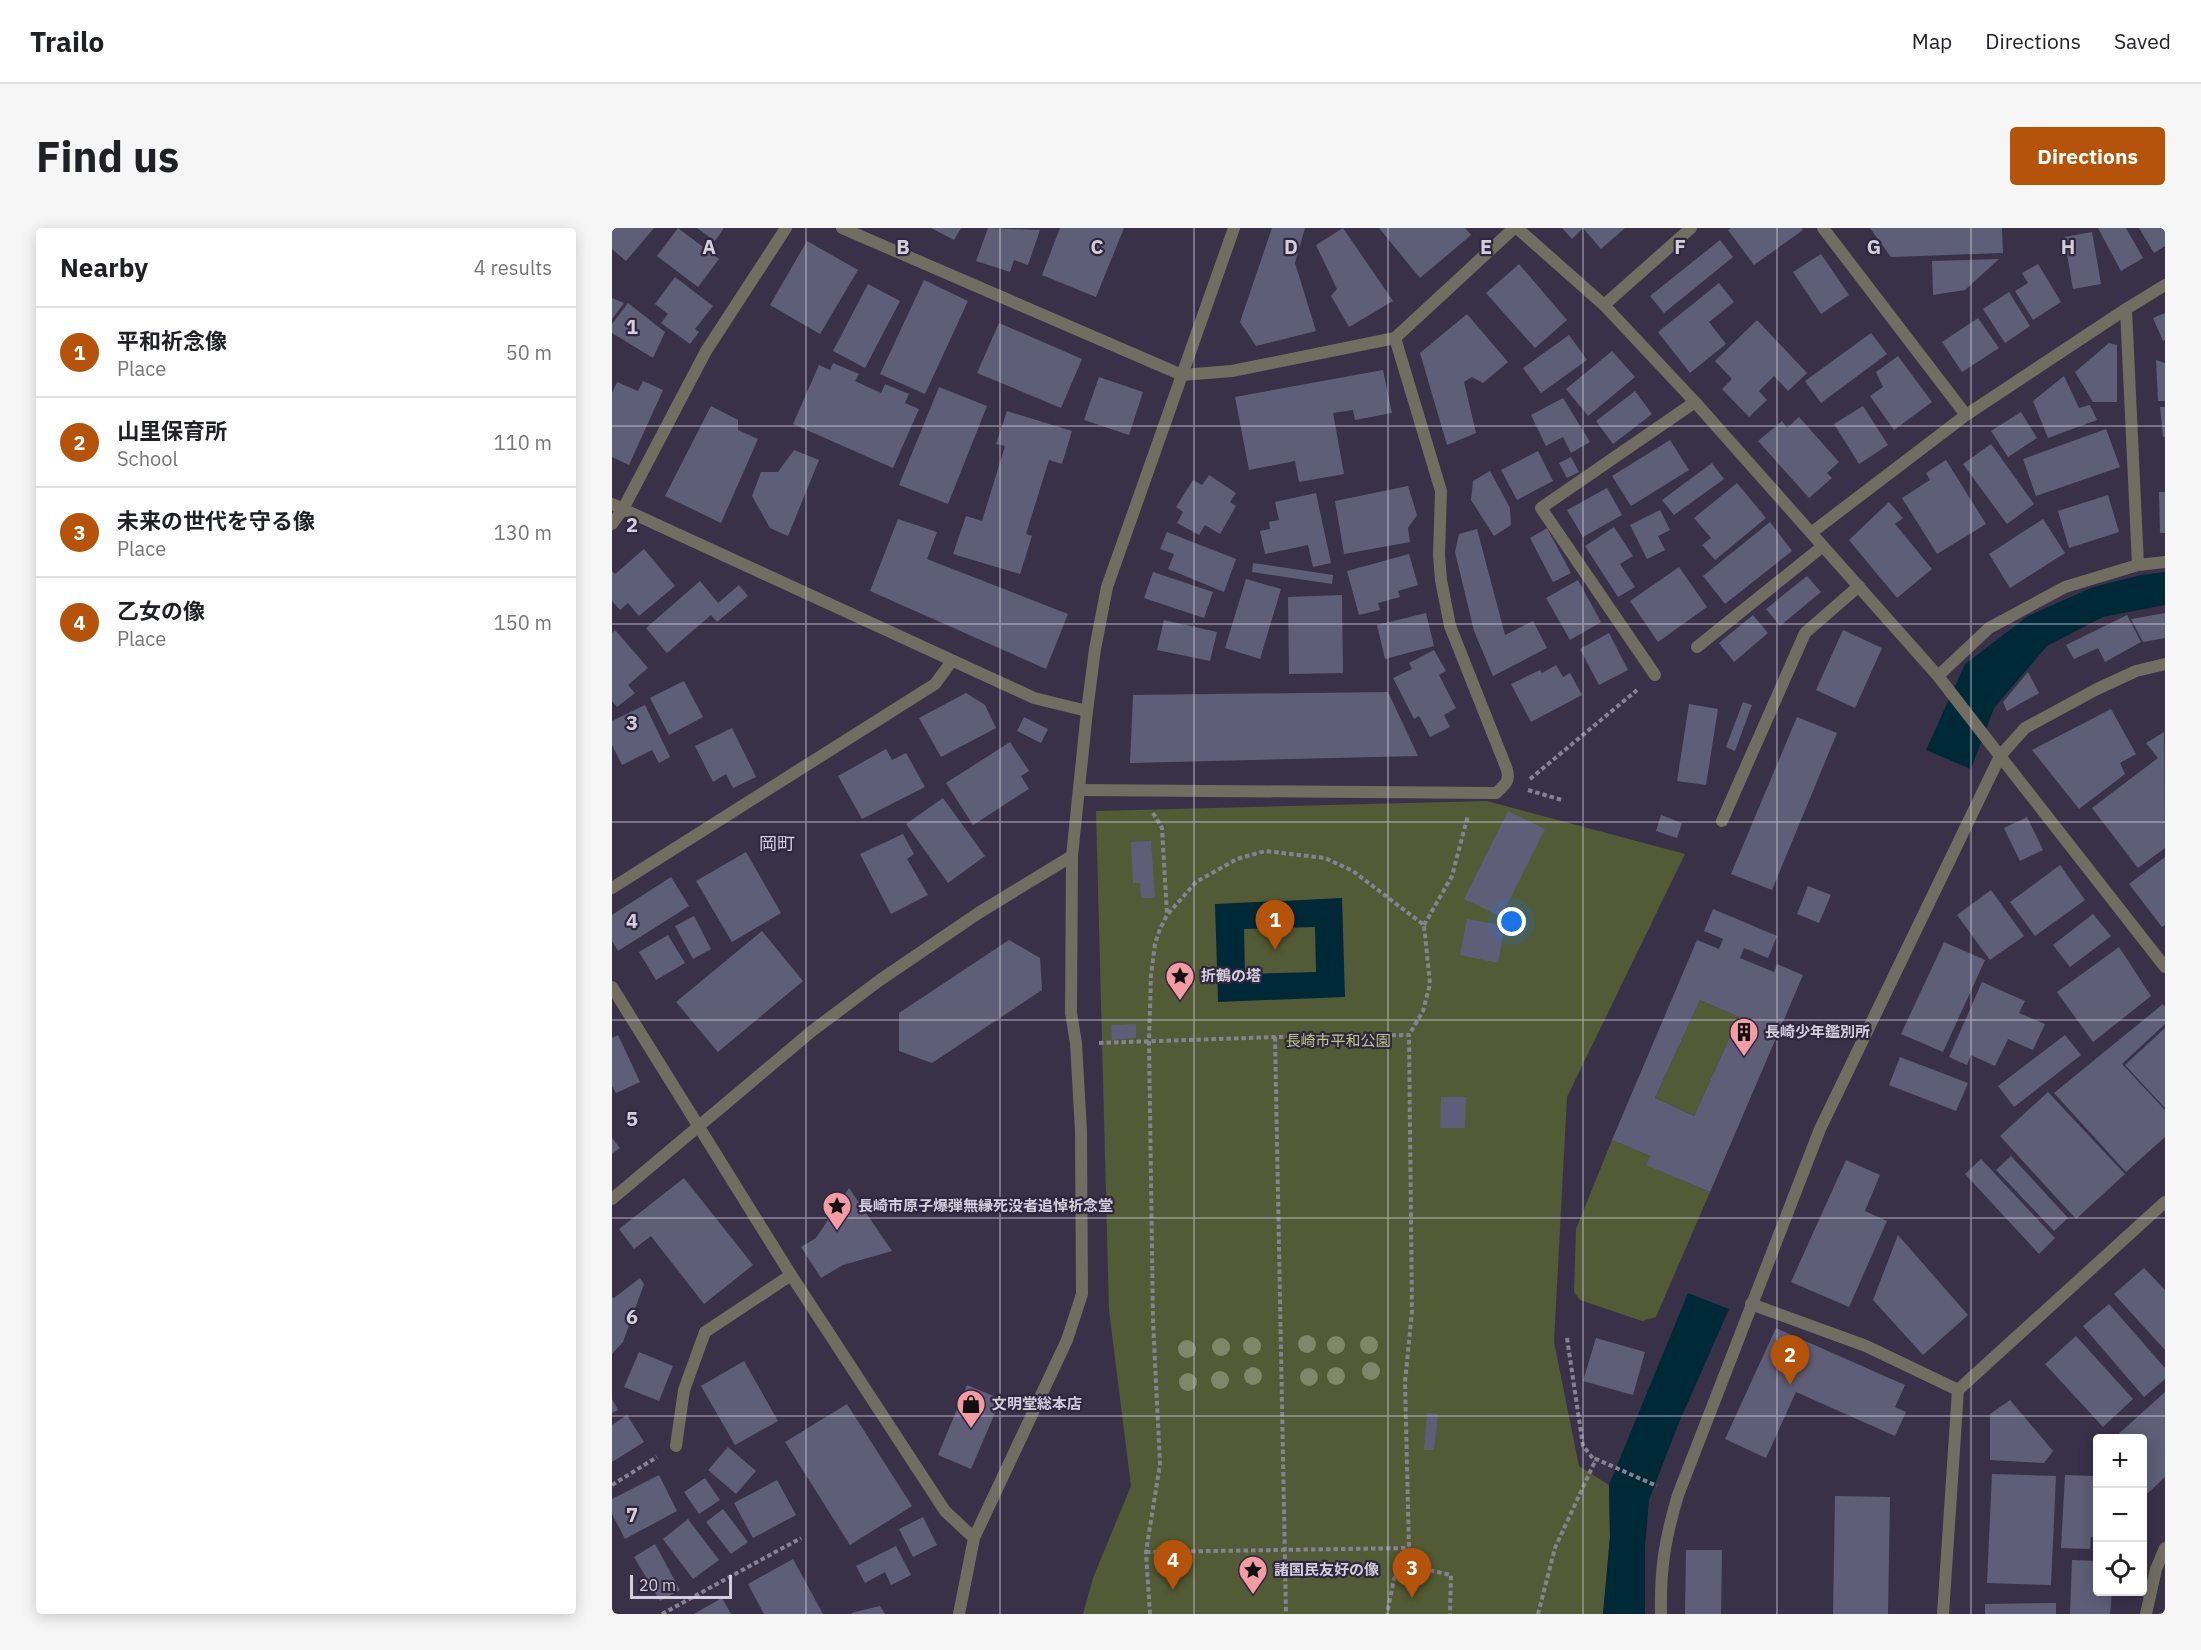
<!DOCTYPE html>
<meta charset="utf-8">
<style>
:root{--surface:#fff;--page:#f6f6f6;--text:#202124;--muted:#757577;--line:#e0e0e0;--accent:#b45309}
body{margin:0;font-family:"IBM Plex Sans","Noto Sans JP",sans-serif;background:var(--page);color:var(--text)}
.controls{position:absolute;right:18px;bottom:18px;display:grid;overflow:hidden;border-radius:6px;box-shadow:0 3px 15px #0003}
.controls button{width:54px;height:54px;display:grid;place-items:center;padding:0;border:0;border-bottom:2px solid var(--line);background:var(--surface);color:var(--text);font:30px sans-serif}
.scale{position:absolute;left:18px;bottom:15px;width:102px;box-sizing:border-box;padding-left:6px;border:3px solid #d3cfdd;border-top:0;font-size:16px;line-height:21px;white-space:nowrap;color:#d3cfdd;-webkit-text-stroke:4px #2f273d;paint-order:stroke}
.you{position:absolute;left:900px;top:694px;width:21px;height:21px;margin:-15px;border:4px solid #fff;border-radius:50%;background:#1a73e8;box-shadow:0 0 0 9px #1a73e833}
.badge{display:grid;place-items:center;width:39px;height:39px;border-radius:50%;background:var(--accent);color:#fff;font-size:20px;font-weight:700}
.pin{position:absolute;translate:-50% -50px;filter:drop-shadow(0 2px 3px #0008)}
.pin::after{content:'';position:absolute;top:32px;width:21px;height:18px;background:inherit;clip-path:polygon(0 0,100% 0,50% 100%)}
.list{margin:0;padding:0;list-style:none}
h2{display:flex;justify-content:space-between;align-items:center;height:78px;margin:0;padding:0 24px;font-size:26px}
h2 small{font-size:20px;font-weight:400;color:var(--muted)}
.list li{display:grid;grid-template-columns:39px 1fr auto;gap:18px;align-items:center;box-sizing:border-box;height:90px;padding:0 24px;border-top:2px solid var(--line)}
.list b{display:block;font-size:22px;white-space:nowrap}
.list p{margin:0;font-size:20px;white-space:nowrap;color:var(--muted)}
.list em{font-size:20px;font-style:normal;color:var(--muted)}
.icon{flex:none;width:33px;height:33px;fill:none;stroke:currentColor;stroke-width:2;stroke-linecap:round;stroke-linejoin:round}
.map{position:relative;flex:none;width:1553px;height:1386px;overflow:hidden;border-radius:6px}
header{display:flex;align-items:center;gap:36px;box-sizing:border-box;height:84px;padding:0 30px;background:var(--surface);border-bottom:2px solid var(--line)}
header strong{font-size:28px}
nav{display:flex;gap:33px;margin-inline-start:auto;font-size:21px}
.intro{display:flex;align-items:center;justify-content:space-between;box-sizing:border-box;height:144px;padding:0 36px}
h1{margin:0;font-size:42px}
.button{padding:15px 27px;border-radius:6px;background:var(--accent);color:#fff;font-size:21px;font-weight:700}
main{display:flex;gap:36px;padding:0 36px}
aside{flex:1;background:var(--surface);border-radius:6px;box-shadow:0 3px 15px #0003}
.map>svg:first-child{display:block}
.green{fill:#525b35}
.water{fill:#002938;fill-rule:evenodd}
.building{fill:#5f5e78;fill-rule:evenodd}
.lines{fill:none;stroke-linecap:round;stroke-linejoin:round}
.path{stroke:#878194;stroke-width:4;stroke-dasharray:4.5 3;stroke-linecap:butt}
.minor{stroke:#716d61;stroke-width:12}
.tertiary{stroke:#716d61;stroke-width:12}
.tree{fill:#80866a}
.grid{fill:none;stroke:#d3cfdd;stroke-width:1.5;stroke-opacity:0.55}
.labels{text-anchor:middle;stroke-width:4.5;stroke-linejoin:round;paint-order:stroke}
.poi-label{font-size:15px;font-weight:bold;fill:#d3cfdd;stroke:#2f273d;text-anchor:start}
.park-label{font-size:15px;fill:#bbcc86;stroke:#2f273d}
.quarter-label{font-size:18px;fill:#d4cbe8;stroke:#2f273d}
.grid-label{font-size:20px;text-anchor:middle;font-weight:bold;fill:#d3cfdd;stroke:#2f273d;stroke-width:4.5;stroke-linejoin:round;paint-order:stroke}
</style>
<header>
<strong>Trailo</strong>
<nav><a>Map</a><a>Directions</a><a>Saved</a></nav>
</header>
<div class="intro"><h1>Find us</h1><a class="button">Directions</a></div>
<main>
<aside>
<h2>Nearby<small>4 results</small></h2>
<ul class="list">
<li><span class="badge">1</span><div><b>平和祈念像</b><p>Place</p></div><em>50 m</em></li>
<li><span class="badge">2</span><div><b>山里保育所</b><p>School</p></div><em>110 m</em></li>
<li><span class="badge">3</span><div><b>未来の世代を守る像</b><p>Place</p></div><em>130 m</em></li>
<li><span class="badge">4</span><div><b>乙女の像</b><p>Place</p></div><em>150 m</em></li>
</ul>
</aside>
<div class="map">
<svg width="1553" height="1386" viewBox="0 0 1553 1386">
<rect width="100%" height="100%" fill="#393148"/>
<path class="green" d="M875,573L1073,626L955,869L942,1114L967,1238L997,1257L998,1309L991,1386H471L481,1350L519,1258L497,1082L484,583Z
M1088,772L1127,789L1082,888L1043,870Z
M1000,912L1038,928L1035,937L1098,964L1044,1089L1030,1093L968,1072L962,1064L964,1001Z"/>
<path class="water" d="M1553,344V377L1491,389L1435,418L1382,480L1359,541L1314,522L1353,436L1416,388L1481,359L1529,347Z
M730,670L733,769L606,774L603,676ZM703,699L704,744L633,746L632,701Z
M1076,1065L1117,1081L1066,1197L1037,1272L1033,1319V1386H991L998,1309L997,1257Z"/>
<path class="building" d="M0,0H42L14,33L0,21Z
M66,0L107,31L86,59L45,28Z
M85,0H112L103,13Z
M319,0H349L342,12Z
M376,0L428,2L416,37L402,32L398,44L364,33Z
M448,0H512L484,69L430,47Z
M660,0H693L683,35L704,103L644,118L628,94Z
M731,0L781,73L737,99L719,68L725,61L704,17Z
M767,0H853L859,7L808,50Z
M950,0H1013L989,21L971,0L960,11Z
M1119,0H1189L1191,2L1142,37L1116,2Z
M1258,0H1390L1391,25L1279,29Z
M1486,0H1514L1531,30L1509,43Z
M1527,0H1553V18L1542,25Z
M1480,4L1489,56L1461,61L1452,9Z
M1108,12L1121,29L1052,85L1038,68Z
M195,13L246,42L208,106L158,77Z
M1209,26L1237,67L1209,86L1181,44Z
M1387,31L1353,62L1321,67L1320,33Z
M907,36L955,92L923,120L874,65Z
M1426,36L1449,74L1421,92L1403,63L1416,55L1410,45Z
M63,49L101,78L83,101L87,104L78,116L49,95L56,86L43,76Z
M312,52L356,73L313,166L268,146Z
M1107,55L1122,74L1097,94L1114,116L1078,145L1046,104Z
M256,56L288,73L253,140L221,123Z
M1397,64L1418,98L1393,115L1371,81Z
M0,70L12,75L0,91Z
M16,75L53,104L41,130L0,105V96Z
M1553,85V112L1551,113L1541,90Z
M855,86L896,134L871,155L860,149L852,154L864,205L835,217L808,125Z
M1366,90L1387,120L1350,144L1330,114Z
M1145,92L1195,145L1176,163L1162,148L1147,163L1155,172L1137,189L1110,161L1120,151L1103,133Z
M387,95L470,131L449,180L365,145Z
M1259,105L1275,126L1209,175L1193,153Z
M957,107L975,132L929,165L911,140Z
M1497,115L1505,117V174H1481L1463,144Z
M1000,123L1023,149L976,188L954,161Z
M1286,128L1320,174L1282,202L1258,168L1271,159L1264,144Z
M1544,132L1553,135V173H1546Z
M221,135L247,146L243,153L269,165L273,156L297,166L293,175L307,181L281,240L181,196L207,137L218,142Z
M771,142L780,185L743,192L741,182L721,185L732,246L687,254L683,233L637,242L623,169Z
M1452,148L1467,180L1478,177L1485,192L1436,210L1421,173Z
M487,149L531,164L517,207L472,192Z
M31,153L51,162L17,237L0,229V165L5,154L26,163Z
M327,159L375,178L336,276L287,257Z
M1023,163L1040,186L1001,216L984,193Z
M951,170L978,214L959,225L951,209L934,218L919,187Z
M99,178L126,192V202L146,211L109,295L53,268Z
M1251,178L1276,217L1247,236L1222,196Z
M1548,179H1553V209H1551Z
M395,183L460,203L450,236L437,232L414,306L420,308L408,346L341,326L354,288L370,293L393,218L384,216Z
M1409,184L1425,210L1396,229L1379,203Z
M1187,189L1227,234L1215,245L1220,250L1197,270L1146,213L1170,193L1175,200Z
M1494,201L1508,239L1424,268L1411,231Z
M1058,212L1077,242L1019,278L1000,248Z
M1379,216L1422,276L1395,296L1351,236Z
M182,222L207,232L176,308L158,300L140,268L149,244H166Z
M926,223L941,253L905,272L889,242Z
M959,229L967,244L955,250L947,235Z
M1334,232L1374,296L1325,326L1290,270L1318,252L1314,245Z
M1100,235L1112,251L1062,287L1050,272Z
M878,243L898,280L899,297L882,308L859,272L861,253Z
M597,247L624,265L618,274L624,278L608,306L593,297L587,307L565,295L571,284L564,279L581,252L590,257Z
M1125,255L1154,290L1103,332L1090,317L1099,310L1082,290Z
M796,258L805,287L796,300L798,314L732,326L723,273Z
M995,260L1010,287L971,309L955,282Z
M1547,264H1553V305H1548Z
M704,265L719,335L701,339L696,317L653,326L648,303L658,301L657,294L667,292L663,274Z
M1496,267L1507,304L1457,320L1446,283Z
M1277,274L1291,290L1283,296L1320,341L1285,370L1237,312Z
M1048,282L1058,302L1046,308L1053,322L1035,331L1018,297Z
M286,291L325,304L315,331L456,386L434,441L258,363Z
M1431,291L1453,325L1398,360L1377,326Z
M1158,294L1180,323L1113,376L1091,348Z
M1002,299L1021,328L1008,336L1023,359L1006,369L973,318Z
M935,300L959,345L941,354L918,310Z
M865,301L893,407L921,393L935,420L881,448L862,403L843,324L847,306Z
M555,304L624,331L612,364L556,341L562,326L548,321Z
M32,321L63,358L27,388L16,375L8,382L0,373V343L3,346Z
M797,326L806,357L786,363L788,369L766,375L768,382L747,387L735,343Z
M641,335L721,347L720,356L640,344Z
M1067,339L1095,379L1046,414L1018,373Z
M541,344L601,364L592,390L532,370Z
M1195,348L1209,364L1168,398L1154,381Z
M634,351L669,361L648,431L613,420Z
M966,352L989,394L958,412L934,370Z
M88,353L106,375L127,357L136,368L105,394L99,387L55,425L34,400Z
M730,367L731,445L677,446L676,369Z
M814,385L822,418L773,431L765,397Z
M1553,385V410L1531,414L1519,391Z
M1141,387L1156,405L1122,434L1107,415Z
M1515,387L1529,414L1493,434L1486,420L1462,431L1454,417Z
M552,392L605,404L598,433L545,422Z
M3,402L36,440L16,457L23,465L5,479L0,473V405Z
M1231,402L1270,420L1243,480L1204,462Z
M997,405L1016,442L987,457L968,421Z
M822,422L834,443L827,447L844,480L832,487L838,499L818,509L807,488L802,491L781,450L800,441L797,435Z
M944,437L951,449L958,445L970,467L919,494L899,456L928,442L930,445Z
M1416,444L1427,465L1395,483L1391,474Z
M72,453L91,489L57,507L38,470Z
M776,464L806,528L518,535L521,467Z
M354,465L373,477L384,500L329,529L307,490Z
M1131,474L1140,477L1123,523L1114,519Z
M1077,476L1106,481L1094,557L1065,553Z
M33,477L58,529L47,535L40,522L10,537L0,517V493Z
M1499,481L1524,526L1508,535L1513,546L1467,581L1420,522Z
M412,489L436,501L429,515L405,503Z
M1185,489L1225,505L1160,662L1119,646Z
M120,500L144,549L121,560L114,546L101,554L83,518Z
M1552,504L1553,620L1526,640L1480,580L1546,530L1534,515Z
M398,514L417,543L409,548L417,561L361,597L334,555Z
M274,521L280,532L294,525L313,559L250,591L226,548Z
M331,570L373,628L336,655L294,596Z
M896,583L933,601L889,689L852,671Z
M1049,587L1070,595L1065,610L1044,603Z
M1415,589L1431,622L1408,633L1392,600Z
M291,606L302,626L295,631L316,667L279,686L248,626Z
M539,613L543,670H529L528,655H521L519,614Z
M134,624L169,685L120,714L84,653Z
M1553,629V697L1550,699L1517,656Z
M1448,637L1473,672L1423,708L1398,674Z
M59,649L77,678L6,723L0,713V687Z
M1196,658L1219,667L1207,695L1185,686Z
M1379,662L1412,708L1378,732L1345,687Z
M1101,681L1165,708L1156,730L1132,720L1128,730L1162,744L1165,736L1191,747L1098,964L1034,937L1038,928L1000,912L1085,712L1107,721L1111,711L1092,703ZM1088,772L1127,789L1082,888L1043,870Z
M1481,686L1499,708L1458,739L1441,717Z
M82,688L99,721L81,731L63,698Z
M855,691L893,698L886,735L848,727Z
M150,703L191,753L106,824L64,774Z
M56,707L73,735L44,752L27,724Z
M397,712L428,730L430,762L320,835L287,823V785Z
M1332,714L1373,732L1331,824L1289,806Z
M1507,719L1539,768L1481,814L1445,764Z
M1370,754L1413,773L1407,785L1433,796L1421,822L1396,811L1383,838L1359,827L1355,837L1337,829Z
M1551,776L1553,779V796L1510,836L1553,882V909L1514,944L1442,865Z
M524,796V810L500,812L499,797Z
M1553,800V880L1513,837Z
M6,807L28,854L4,865L0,858V810Z
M1453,807L1469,827L1402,879L1386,858Z
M1288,829L1356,855L1344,883L1277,857Z
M1436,864L1513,946L1464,991L1388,908Z
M829,869H854L853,900H828Z
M0,910L8,920L0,926Z
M1399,928L1456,990L1442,1003L1384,942Z
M1369,931L1443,1010L1427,1026L1353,946Z
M1234,932L1268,947L1253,983L1275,993L1237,1079L1179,1054Z
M72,950L141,1037L92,1076L39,1008L22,1021L7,1001Z
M237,960L280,1023L231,1037L209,1050L189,1019L204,1010Z
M1286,1007L1356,1087L1311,1127L1261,1072Z
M1532,1040L1553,1062V1122L1502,1066Z
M28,1050L32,1056L11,1114L0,1126V1069L2,1070Z
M1497,1076L1553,1140V1151L1532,1169L1471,1098Z
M1164,1100L1293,1157L1283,1179L1294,1184L1283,1208L1184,1164L1154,1230L1113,1211Z
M1464,1108L1521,1171L1491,1199L1433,1136Z
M984,1110L1033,1124L1021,1167L971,1153Z
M27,1124L61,1138L47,1173L12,1159Z
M132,1133L166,1193L123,1217L89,1158Z
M355,1157L389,1171L359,1241L326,1227Z
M1553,1164V1249L1534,1267L1530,1263V1210H1502Z
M0,1171L6,1182L0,1185Z
M1398,1172L1441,1223L1432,1235L1378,1232V1186Z
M235,1176L300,1278L238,1317L173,1214Z
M815,1185L826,1186L822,1222H812Z
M15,1187L32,1214L0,1234V1197Z
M116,1219L144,1243L124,1266L96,1242Z
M1380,1246L1444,1248L1439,1357L1375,1355Z
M47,1247L65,1283L13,1311L0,1286V1271Z
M1453,1247L1482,1248V1255H1486V1309H1479L1478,1321L1449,1320Z
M93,1250L108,1272L87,1286L72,1264Z
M165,1252L184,1287L141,1310L122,1275Z
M1223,1268L1278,1269L1276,1386H1221Z
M111,1281L136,1314L119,1326L94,1294Z
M311,1289L325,1317L301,1329L287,1301Z
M76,1291L107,1332L81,1351L51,1311Z
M43,1316L68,1362L48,1373L22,1329Z
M284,1318L299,1347L279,1357L273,1344L253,1355L244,1338Z
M1074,1322H1110L1109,1386H1073Z
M181,1331L211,1386H152L136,1356Z
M1460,1332L1486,1333V1364H1500L1498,1386H1458Z
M110,1370L119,1386H82Z
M1444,1375V1386H1373V1376Z
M268,1378L273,1386H240L239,1385Z"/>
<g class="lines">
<path class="path" d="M918,551L1025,462
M916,562L950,572
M541,585L550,600L555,686
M812,697L840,648L856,587
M663,809L674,1386
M487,815L663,809L797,807L800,1083L793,1154L797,1320L782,1351L775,1386
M955,1110L971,1218L983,1233
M0,1257L45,1229
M534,1324L797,1320
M788,1340L812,1341L839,1347L838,1386
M50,1386L189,1310
M538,1386L534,1324L548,1236L541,1093L537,813L539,747L543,716L548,701L555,687L584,654L625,631L653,623L713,630L741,643L812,697L818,756L811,783L797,807
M926,1386L943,1320L984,1231L1045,1258"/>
<path class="minor" d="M230,0L570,147L620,143L783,110
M905,0L992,77L1083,174L1326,448L1388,528L1208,901L1066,1267C1053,1311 1048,1340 1049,1386
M1211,0L1354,187
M992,77L1079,0
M1514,81L1526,337
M0,276L422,470L475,483
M0,296L11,281L94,123L174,0
M1199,305L1354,187L1514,81L1553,57
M1085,419L1211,318
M1553,436L1524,443L1485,461L1413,500L1388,528L1553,739
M1043,447L929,280L1083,174
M1326,448L1377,400L1453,359L1526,337L1553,334
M468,562L884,565C894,556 899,552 894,539L838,398L829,352L827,327L829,263L783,110L902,0
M1110,593L1193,405L1247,358
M0,660L323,456L340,433
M0,759L179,1047L333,1283L362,1310
M1139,1076L1254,1118L1346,1162
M64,1218L72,1162L93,1104L179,1047
M347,1386L362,1310L455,1112L470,1066L469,903L464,815L459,785L460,628
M1534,1386L1544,1341L1553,1320"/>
<path class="tertiary" d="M0,971L200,803L268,752L368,684L460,628L475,483L483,421L495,359L622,0
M1331,1386L1346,1162L1553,974"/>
</g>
<g class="tree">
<circle cx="695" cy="1116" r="9"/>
<circle cx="724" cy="1117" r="9"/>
<circle cx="757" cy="1117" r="9"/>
<circle cx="640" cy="1118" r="9"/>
<circle cx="609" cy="1119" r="9"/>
<circle cx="575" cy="1121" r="9"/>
<circle cx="759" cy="1143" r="9"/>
<circle cx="641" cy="1148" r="9"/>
<circle cx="724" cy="1148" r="9"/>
<circle cx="697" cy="1149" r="9"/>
<circle cx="608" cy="1152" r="9"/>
<circle cx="576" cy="1154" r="9"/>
</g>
<path class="grid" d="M194,0V1386M388,0V1386M582,0V1386M776,0V1386M971,0V1386M1165,0V1386M1359,0V1386M0,198H1553M0,396H1553M0,594H1553M0,792H1553M0,990H1553M0,1188H1553"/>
<defs>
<g id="sight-pin" transform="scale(1.5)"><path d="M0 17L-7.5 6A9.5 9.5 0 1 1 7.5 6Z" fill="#f49aa3" stroke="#2f273d"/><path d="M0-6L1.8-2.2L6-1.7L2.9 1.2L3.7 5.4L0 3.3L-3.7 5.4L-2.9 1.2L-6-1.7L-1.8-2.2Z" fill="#111"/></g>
<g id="building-pin" transform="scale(1.5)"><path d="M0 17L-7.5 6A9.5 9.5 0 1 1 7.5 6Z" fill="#f49aa3" stroke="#2f273d"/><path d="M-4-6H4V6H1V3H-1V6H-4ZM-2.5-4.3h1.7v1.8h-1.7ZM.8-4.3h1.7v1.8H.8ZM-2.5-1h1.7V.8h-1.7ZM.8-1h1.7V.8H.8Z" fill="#111"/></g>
<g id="shop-pin" transform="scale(1.5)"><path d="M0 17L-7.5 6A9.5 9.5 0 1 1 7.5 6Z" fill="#f49aa3" stroke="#2f273d"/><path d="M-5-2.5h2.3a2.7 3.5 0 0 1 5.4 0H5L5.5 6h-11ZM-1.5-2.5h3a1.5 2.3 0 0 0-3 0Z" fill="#111"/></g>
</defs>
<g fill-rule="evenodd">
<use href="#sight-pin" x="568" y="748"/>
<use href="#building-pin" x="1132" y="804"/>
<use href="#sight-pin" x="225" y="978"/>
<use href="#shop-pin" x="359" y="1176"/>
<use href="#sight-pin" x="641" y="1342"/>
</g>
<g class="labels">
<g class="poi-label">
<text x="589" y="753">折鶴の塔</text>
<text x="1153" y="809">長崎少年鑑別所</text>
<text x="246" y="983">長崎市原子爆弾無縁死没者追悼祈念堂</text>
<text x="380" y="1181">文明堂総本店</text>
<text x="662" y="1347">諸国民友好の像</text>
</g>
<g class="park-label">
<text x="726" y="818">長崎市平和公園</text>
</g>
<g class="quarter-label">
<text x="165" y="622">岡町</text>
</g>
</g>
<g class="grid-label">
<text x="97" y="26">A</text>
<text x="291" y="26">B</text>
<text x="485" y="26">C</text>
<text x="679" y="26">D</text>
<text x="874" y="26">E</text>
<text x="1068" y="26">F</text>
<text x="1262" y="26">G</text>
<text x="1456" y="26">H</text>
<text x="20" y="106">1</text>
<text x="20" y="304">2</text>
<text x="20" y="502">3</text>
<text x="20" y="700">4</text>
<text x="20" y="898">5</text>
<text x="20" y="1096">6</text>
<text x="20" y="1294">7</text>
</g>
</svg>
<div class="controls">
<button>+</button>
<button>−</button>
<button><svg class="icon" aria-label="locate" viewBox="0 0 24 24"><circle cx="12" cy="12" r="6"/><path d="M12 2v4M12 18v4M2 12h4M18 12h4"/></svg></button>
</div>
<div class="scale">20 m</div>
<div class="you"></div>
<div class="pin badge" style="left:663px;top:722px">1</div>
<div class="pin badge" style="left:1178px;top:1157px">2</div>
<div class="pin badge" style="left:800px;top:1370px">3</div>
<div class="pin badge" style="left:561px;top:1362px">4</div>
</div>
</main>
